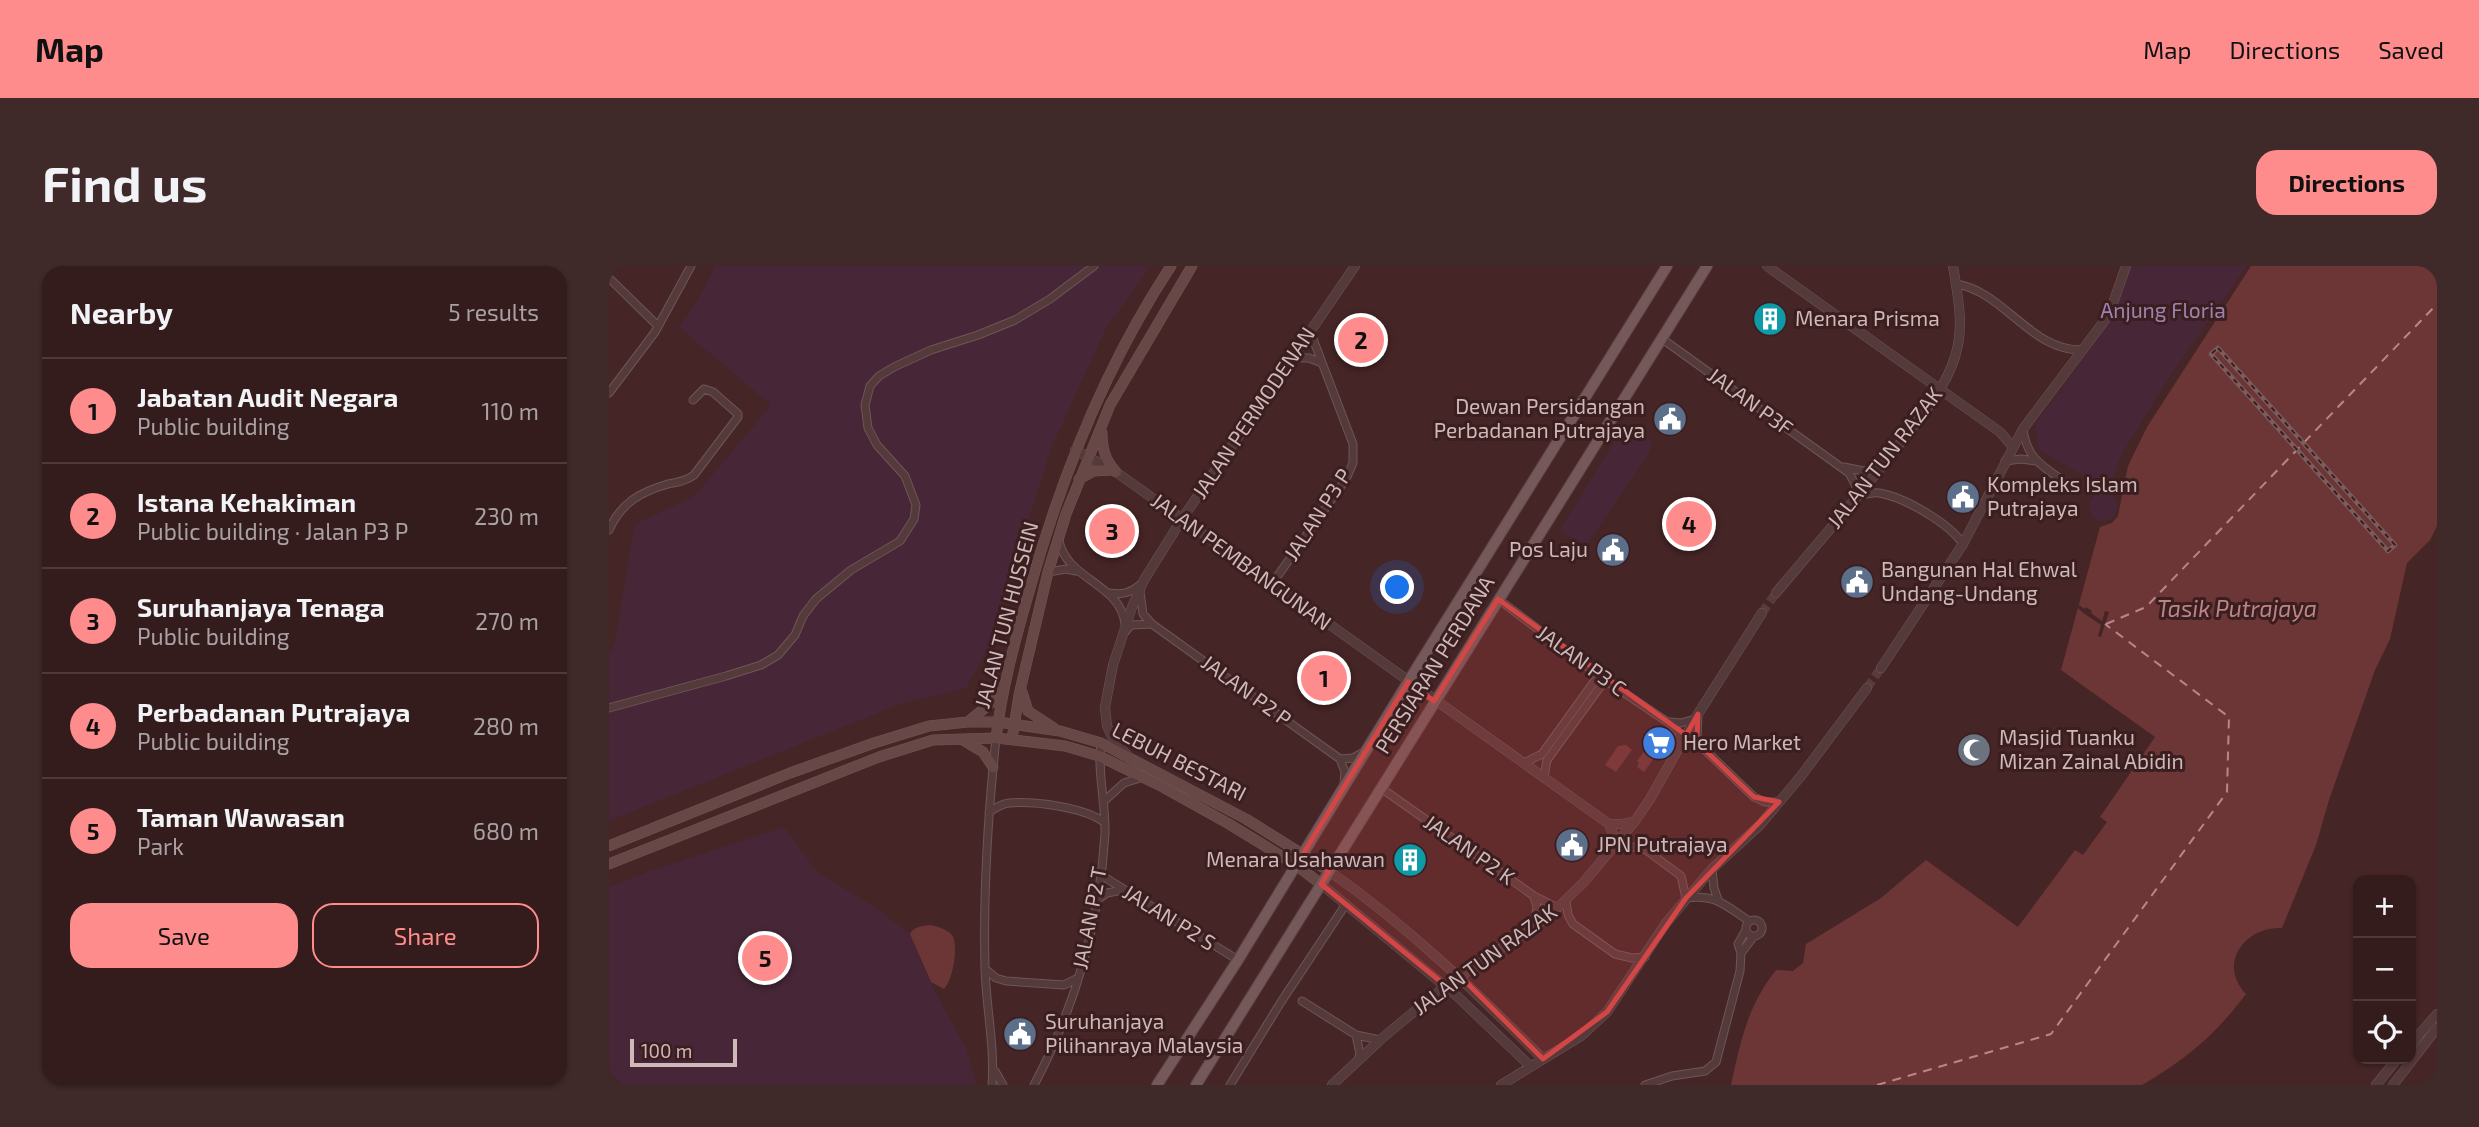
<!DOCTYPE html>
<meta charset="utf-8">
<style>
:root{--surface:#341c1c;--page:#3f2929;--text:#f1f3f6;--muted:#a9a1a3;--line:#4e3a3b;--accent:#ff8c8c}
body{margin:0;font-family:"Exo 2",sans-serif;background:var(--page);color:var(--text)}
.controls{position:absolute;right:21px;bottom:21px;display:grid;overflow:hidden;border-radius:14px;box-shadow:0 2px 5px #0004}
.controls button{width:63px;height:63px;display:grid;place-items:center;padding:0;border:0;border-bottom:2px solid var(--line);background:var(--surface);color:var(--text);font:35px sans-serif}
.scale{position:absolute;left:21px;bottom:18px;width:107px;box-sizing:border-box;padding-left:7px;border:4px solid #ceb8b8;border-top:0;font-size:19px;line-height:24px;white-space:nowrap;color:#ceb8b8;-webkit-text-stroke:5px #3b1e1f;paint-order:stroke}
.you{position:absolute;left:789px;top:322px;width:24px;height:24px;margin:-18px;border:5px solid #fff;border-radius:50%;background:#1a73e8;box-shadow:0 0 0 10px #1a73e833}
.badge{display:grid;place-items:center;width:46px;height:46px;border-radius:50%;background:var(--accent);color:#111;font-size:23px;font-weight:700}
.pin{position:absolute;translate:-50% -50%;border:4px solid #fff;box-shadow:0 2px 7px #0006}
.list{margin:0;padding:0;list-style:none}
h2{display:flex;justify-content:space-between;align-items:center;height:91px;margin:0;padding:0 28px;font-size:30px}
h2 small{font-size:23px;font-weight:400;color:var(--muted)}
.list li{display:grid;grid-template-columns:46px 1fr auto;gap:21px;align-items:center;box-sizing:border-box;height:105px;padding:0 28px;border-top:2px solid var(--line)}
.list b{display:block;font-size:26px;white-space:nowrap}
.list p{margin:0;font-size:23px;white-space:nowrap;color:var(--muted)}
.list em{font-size:23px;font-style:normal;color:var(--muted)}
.actions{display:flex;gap:14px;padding:21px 28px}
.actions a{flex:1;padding:16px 0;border:2px solid var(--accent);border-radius:21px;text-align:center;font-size:24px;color:var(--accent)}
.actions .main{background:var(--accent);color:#111}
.icon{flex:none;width:38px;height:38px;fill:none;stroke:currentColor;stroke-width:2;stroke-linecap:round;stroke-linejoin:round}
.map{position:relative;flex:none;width:1828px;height:819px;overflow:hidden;border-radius:21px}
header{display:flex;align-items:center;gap:42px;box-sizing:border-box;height:98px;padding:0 35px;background:var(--accent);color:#111}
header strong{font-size:33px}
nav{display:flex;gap:38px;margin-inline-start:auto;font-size:24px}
.intro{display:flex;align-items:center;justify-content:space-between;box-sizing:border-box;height:168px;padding:0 42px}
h1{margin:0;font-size:49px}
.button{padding:18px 32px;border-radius:21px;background:var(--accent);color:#111;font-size:24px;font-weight:700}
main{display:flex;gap:42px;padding:0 42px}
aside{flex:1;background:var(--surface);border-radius:21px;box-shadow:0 2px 5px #0004}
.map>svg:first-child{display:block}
.green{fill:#472737}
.water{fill:#6c3637}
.pier{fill:#462526}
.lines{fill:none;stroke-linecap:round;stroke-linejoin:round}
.ferry{stroke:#bc8486;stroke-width:2;stroke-dasharray:9 7;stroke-linecap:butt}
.tertiary-tunnel{stroke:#5a3b3c;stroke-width:9;stroke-dasharray:9 4.5;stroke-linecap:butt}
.minor-casing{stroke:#6f5556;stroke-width:9}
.tertiary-casing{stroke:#6f5556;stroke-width:10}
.secondary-casing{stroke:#6f5556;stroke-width:11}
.primary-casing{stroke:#5e4344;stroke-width:12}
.minor{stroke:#553a3b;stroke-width:7}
.tertiary{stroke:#553a3b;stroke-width:9}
.secondary{stroke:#684847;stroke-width:10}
.primary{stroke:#755859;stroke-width:10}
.rail-casing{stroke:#7c5c5c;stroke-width:4.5}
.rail{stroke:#3b1e1f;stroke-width:2;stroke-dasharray:5;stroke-linecap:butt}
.marked{fill:#d44545;fill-opacity:0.2;stroke:#d44545;stroke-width:5;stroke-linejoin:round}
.labels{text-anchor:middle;stroke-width:6;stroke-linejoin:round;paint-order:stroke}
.park-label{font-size:21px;fill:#9e83af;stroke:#3b1e1f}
.poi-label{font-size:21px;fill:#ceb8b8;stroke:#3b1e1f;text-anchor:start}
.street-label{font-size:21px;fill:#ceb8b8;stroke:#3b1e1f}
.water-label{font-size:23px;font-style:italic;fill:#bc8486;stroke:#3b1e1f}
</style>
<header>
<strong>Map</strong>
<nav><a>Map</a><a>Directions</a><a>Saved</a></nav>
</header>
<div class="intro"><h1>Find us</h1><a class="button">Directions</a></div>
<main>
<aside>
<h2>Nearby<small>5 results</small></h2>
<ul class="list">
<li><span class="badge">1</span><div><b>Jabatan Audit Negara</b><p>Public building</p></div><em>110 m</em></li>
<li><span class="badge">2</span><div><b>Istana Kehakiman</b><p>Public building · Jalan P3 P</p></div><em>230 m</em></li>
<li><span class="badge">3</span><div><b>Suruhanjaya Tenaga</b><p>Public building</p></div><em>270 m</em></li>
<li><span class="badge">4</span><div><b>Perbadanan Putrajaya</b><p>Public building</p></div><em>280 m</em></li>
<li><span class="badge">5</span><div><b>Taman Wawasan</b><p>Park</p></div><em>680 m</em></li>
</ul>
<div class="actions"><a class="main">Save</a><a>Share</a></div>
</aside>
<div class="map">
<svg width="1828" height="819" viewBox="0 0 1828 819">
<rect width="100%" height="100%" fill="#462526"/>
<path class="green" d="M107,0H542L497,62L443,180L377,385L357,422L291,438L0,555V386L6,378L26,258L86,230L162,139L70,61L90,32Z
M1522,0H1638L1565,104L1513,187L1499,224L1429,183L1426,158L1505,50Z
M1017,157L1042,175L1041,186L979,277L970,276L951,264Z
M1480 241a14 14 0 1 1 28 0a14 14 0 1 1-28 0Z
M175,561L208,606L267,642L301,668L325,724L357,782L368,819H0V621L38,606Z"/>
<path class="water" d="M1642,0H1828V260L1821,274L1798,297L1781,373L1766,404L1720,534L1707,579L1673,662C1636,660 1608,698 1637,728C1605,770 1579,792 1533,819H1122C1132,774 1138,741 1167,704L1184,705L1194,697L1197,678L1272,632L1317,594L1409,661L1466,584L1474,589L1498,556L1491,551L1546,471L1452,404L1491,261L1503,257L1509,250L1519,200L1538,161Z
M1017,479L1023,484L1007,506L996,499L1009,480Z
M1038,481L1048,488L1035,506L1028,501L1030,497L1028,495Z
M322,659C329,661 338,663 343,669C350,679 344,714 335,723L322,716L301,668C305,660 314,660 322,659Z"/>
<path class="pier" d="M1470,339L1476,343L1477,341L1483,345L1482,347L1493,355L1496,345L1500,346L1492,371L1489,370L1492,359L1473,346L1469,342Z"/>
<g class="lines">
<path class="ferry" d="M1497,358L1537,341L1828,38
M1268,819L1442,768L1618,526L1620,451L1496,358"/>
<path class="tertiary-tunnel" d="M1153,347L1167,327
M1258,422L1272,402"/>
<g class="minor-casing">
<path id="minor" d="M0,12L49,60
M1347,18C1395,25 1422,86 1474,84
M1052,72L1240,207L1246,218L1249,230C1255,229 1263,226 1270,227C1295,231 1340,257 1354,278
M681,92H700L713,97
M0,127L46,66L82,0
M1414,163C1418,195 1436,201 1460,219
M1396,195L1412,193L1427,195
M1235,201L1254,205L1271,202
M0,264C12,237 31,226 59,218C69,216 77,215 85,209L129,151V148L104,126L95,123L84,134
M450,275C458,314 512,318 516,358
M439,306L457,303L467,305
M663,318L737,213L744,197V178L701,65
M531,326L534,348L543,358L731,493L736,506L735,517
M500,327C513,329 523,327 533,317
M889,333L996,414L1063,459L1070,467L1069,478
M516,366L522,359L543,358
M0,442L117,410L152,399L169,389L186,369L194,350L207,333L242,304L291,275L305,253L307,239L296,210L268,179L259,162L256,139L261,120L270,110L285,101L322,84L369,69L406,54L441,33L485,0
M1089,449L1088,472L1096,484L1145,531L1156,536H1170
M1061,456L1072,457L1086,453
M731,493L744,492L753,487
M915,497L933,488L990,409
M935,511L938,494L996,414
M772,522L925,630L949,642
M494,536L515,517L534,511
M380,546C386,542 392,538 400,537C426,535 474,541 495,556
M1004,582L1029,581L1037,584L1072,610L1077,632C1107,628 1116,639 1140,655
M1103,603L1105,622L1109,634
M492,609L629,694
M925,631L928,641L925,660
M488,634L498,627L514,624
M957,635L959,649L964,658L1006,688L1023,692L1036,691
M1137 662a8 8 0 1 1 16 0a8 8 0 1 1-16 0Z
M1132,687L1145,670
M376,703L387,712L397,715L455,719L469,712
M693,735L747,769
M749,794L751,788L747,769L771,774
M386,805L394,819
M383,819C386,780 377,741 376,702C374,624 379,548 387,472
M425,819C466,742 491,655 496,568C497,537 488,507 492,477
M621,819L672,736L737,638
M1036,819L1063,810L1096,805L1107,796L1131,705L1132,687L1129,678L1137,664"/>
</g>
<g class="tertiary-casing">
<path id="tertiary" d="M1158,0L1391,166L1404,181
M466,184L507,206L573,253L1000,558L1004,568V582
M1167,327C1210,275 1255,225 1296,171C1318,143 1342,115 1349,79C1354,54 1348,25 1344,0
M1272,402L1354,278L1414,163L1493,58L1501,46L1517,0
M518,489L504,473L498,460L496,441L504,399L523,341L535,314L573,253L746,0
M1000,558H1013L1026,555
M720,605C800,661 866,725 934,793
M712,618L849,731L921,800
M1802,778L1828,748
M723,819L771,774L801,749L837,720L940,650L975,616L1026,555L1041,533L1089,448L1153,347
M892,819L972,770L998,746L1057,657L1103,603L1151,559L1192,510L1258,422
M1767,819L1788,793
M1784,819L1828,762"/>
</g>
<g class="secondary-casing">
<path id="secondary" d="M493,167C493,182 496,194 507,206
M470,213L485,205L502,204
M413,426L419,445L445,462
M360,455L382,437L395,419
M387,472C393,422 406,374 420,326C452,211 496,100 562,0
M403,473L410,429L439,306L457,248L501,139L583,0
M354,474L374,486L384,501
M0,580L181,507L265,477L320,460L359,456H389L451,465L492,477L637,553L720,605
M0,598L270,491L324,474L387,472L456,480L490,490L550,519L620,558L687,599L712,618"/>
</g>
<g class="primary-casing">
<path id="primary" d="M548,819L629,694L799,416L1058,0
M587,819L1098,0"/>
</g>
<use href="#minor" class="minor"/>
<use href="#tertiary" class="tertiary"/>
<use href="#secondary" class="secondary"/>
<use href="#primary" class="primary"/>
<g class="rail-casing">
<path id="rail" d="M1609,82L1786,279L1779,285L1602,88Z"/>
</g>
<use href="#rail" class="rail"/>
</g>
<path class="marked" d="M889,333L1077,469L1089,448L1088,472L1096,484L1145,531L1170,536L1077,632L998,746L934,793L852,711L837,720L712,618L720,605L694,588L799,416L825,435Z"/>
<defs>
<g id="building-disc" transform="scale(1.75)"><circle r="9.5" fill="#0f9aa8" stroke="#3b1e1f"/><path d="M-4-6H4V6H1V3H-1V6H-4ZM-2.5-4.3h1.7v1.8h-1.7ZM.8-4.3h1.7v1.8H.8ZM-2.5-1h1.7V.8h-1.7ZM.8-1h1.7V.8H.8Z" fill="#fff"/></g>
<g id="civic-disc" transform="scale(1.75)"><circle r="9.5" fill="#5c6f8a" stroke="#3b1e1f"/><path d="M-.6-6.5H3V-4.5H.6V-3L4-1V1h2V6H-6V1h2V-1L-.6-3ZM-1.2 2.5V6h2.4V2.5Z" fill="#fff"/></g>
<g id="supermarket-disc" transform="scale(1.75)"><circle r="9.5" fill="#3f7fe0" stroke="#3b1e1f"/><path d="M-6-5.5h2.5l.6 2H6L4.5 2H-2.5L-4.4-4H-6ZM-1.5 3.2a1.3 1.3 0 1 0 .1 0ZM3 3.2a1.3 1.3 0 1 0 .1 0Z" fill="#fff"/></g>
<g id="mosque-disc" transform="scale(1.75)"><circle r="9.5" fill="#6b7280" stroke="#3b1e1f"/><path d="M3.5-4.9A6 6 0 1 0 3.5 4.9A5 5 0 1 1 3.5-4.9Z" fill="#fff"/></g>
</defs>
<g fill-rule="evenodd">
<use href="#building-disc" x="1161" y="53"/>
<use href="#civic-disc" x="1061" y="153"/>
<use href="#civic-disc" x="1354" y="231"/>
<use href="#civic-disc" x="1004" y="284"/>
<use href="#civic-disc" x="1248" y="316"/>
<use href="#supermarket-disc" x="1050" y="477"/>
<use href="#mosque-disc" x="1365" y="484"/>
<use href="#civic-disc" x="963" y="579"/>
<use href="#building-disc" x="801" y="594"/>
<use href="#civic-disc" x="411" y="768"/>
</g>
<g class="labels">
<g class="park-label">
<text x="1554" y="52">Anjung Floria</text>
</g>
<g class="poi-label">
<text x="1186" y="60">Menara Prisma</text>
<text x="1036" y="148" text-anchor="end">Dewan Persidangan<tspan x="1036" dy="24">Perbadanan Putrajaya</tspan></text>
<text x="1378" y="226">Kompleks Islam<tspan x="1378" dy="24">Putrajaya</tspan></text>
<text x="979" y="291" text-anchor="end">Pos Laju</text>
<text x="1272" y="311">Bangunan Hal Ehwal<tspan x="1272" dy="24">Undang-Undang</tspan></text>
<text x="1390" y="479">Masjid Tuanku<tspan x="1390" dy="24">Mizan Zainal Abidin</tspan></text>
<text x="1074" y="484">Hero Market</text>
<text x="988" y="586">JPN Putrajaya</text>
<text x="776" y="601" text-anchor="end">Menara Usahawan</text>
<text x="436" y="763">Suruhanjaya<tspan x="436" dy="24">Pilihanraya Malaysia</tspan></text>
</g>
<g class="street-label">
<text transform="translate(1141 136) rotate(36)" y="7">JALAN P3F</text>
<text transform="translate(645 147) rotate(-56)" y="7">JALAN PERMODENAN</text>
<text transform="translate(1276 192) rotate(-52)" y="7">JALAN TUN RAZAK</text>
<text transform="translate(709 249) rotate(-57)" y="7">JALAN P3 P</text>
<text transform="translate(632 296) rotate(36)" y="7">JALAN PEMBANGUNAN</text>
<text transform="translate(398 349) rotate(-75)" y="7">JALAN TUN HUSSEIN</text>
<text transform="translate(972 395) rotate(36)" y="7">JALAN P3 C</text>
<text transform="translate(826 399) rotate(-58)" y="7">PERSIARAN PERDANA</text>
<text transform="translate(637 425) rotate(36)" y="7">JALAN P2 P</text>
<text transform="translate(570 496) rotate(27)" y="7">LEBUH BESTARI</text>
<text transform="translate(860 584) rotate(35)" y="7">JALAN P2 K</text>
<text transform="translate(481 652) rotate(-79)" y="7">JALAN P2 T</text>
<text transform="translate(560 652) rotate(32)" y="7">JALAN P2 S</text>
<text transform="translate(876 694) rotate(-36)" y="7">JALAN TUN RAZAK</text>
</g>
<g class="water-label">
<text x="1628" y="351">Tasik Putrajaya</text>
</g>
</g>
</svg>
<div class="controls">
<button>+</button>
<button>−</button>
<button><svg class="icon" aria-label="locate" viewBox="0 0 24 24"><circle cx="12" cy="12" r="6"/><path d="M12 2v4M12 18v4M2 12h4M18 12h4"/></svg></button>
</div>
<div class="scale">100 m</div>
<div class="you"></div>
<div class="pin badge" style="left:715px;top:412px">1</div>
<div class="pin badge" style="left:752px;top:74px">2</div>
<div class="pin badge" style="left:503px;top:265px">3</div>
<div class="pin badge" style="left:1080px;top:258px">4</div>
<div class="pin badge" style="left:156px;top:692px">5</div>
</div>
</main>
